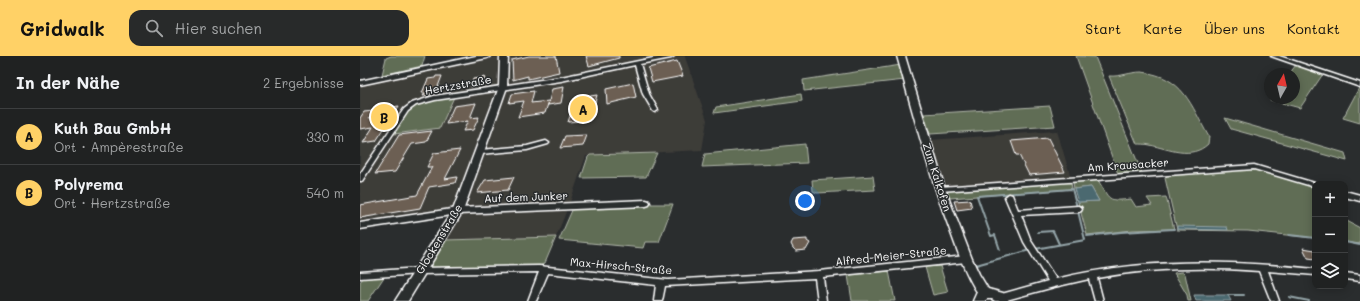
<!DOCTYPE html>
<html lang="de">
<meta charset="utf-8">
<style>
:root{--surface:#202222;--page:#282a2a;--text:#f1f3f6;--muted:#a2a4a5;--line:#3d3f40;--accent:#ffd166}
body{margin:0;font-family:Mali,sans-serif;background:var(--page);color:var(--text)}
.controls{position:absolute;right:12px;bottom:12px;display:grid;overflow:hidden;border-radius:8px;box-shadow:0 2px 10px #0003}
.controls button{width:36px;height:36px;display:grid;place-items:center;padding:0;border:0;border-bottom:1px solid var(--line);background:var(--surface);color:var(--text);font:20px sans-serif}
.compass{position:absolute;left:904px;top:12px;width:36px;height:36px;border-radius:50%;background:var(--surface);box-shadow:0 2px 10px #0003;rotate:8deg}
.you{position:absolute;left:445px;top:145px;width:14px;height:14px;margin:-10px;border:3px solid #fff;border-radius:50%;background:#1a73e8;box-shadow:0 0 0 6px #1a73e833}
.badge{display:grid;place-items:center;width:26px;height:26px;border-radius:50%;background:var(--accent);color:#111;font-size:13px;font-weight:700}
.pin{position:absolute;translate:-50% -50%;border:2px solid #fff;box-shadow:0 1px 4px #0006}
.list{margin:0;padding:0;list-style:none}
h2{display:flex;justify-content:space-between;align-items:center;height:52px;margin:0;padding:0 16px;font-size:17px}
h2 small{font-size:13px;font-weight:400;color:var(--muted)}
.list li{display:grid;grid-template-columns:26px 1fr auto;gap:12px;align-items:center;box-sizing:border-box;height:56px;padding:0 16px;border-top:1px solid var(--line)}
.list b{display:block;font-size:15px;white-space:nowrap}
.list p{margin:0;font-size:13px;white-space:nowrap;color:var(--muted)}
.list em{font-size:13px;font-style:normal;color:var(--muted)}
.icon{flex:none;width:22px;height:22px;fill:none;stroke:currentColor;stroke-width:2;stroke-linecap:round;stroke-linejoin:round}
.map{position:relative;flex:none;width:1000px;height:245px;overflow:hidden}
header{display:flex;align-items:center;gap:24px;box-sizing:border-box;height:56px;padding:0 20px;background:var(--accent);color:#111}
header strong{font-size:19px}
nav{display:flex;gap:22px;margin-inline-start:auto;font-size:14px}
.search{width:280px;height:36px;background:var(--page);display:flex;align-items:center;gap:10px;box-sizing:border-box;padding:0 14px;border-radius:12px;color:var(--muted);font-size:15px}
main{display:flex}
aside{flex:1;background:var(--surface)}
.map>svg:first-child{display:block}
.built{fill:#3e3c39}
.green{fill:#616d54;stroke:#b0b6aa}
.water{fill:#4c6970;stroke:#94a5a9}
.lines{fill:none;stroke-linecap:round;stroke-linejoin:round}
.stream{stroke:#94a5a9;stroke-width:2}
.building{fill:#6c5f52;stroke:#fff}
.street-casing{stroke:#fff;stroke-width:3}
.secondary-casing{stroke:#fff;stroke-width:3}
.street{fill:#2a2d2e;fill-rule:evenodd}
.secondary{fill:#2a2d2e;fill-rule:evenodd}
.labels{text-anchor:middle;stroke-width:3;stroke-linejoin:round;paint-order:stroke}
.street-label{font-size:11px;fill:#fff;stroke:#2a2d2e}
</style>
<header>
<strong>Gridwalk</strong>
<div class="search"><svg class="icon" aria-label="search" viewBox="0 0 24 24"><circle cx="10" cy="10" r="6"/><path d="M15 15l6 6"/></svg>Hier suchen</div>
<nav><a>Start</a><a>Karte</a><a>Über uns</a><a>Kontakt</a></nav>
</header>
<main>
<aside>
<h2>In der Nähe<small>2 Ergebnisse</small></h2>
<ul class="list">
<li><span class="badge">A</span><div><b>Kuth Bau GmbH</b><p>Ort · Ampèrestraße</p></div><em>330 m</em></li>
<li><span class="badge">B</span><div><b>Polyrema</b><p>Ort · Hertzstraße</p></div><em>540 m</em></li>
</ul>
</aside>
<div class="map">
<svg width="1000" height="245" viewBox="0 0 1000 245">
<rect width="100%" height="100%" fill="#2a2d2e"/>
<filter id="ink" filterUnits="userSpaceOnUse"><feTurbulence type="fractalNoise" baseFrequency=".025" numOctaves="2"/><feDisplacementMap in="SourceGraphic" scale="8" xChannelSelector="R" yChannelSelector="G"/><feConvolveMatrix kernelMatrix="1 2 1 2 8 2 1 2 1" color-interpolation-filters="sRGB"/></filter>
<g filter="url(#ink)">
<path class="built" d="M138,0H327L325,1L347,64L342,94L226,100L210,146L155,150L144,157L205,154L206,156L196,181L85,184L97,165L103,159L31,162L0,167V28Z
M697,75L711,122L586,129L570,84Z"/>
<path class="green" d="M31,0H65L62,10L22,19L26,2Z
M716,0L735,1L782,117L758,118Z
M541,9L545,24L444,35L443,24Z
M936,9L963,18L940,52L910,44L911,42H934V18H929Z
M782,16C824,21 830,48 849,81L848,88C831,104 809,93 790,89C786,88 781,88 777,88L749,20C760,21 770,16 782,16Z
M1000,30V67L983,62Z
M441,38L442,45L354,57L356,51Z
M94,41L80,72L34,78C39,70 43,60 50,54C60,44 80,44 94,41Z
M690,50L695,70L570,78L564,58Z
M865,62L985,97L987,105L871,73Z
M445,88L447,107L342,111L345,98Z
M297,97L286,121L221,122L228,101L230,99Z
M896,113L955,130V182L888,175L817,174L805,122L808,119Z
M513,120L515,134L457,137L453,135L452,124Z
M738,124C750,144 747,146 771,143L776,151L792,149L787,142L806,141L814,173L773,174L727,179L718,146L739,145L731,131L714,133L713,126Z
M711,126L712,133L590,142L587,136L589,135Z
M290,148H313L299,186H285L283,192L199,184L213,152Z
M985,164L1000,172V188L985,186Z
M196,181L185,207L178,211L67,213L85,184Z
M580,210L588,236L573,239L565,211Z
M529,215L535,245H492L488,219Z
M823,216L825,218L831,245H828L827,239L814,217Z
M24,221L8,245H0V226L3,222Z"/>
<path class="water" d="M731,131L739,145L718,146L714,133Z
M817,170L867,171L868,174L817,173Z
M834,239H868L871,245H836Z"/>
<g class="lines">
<path class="stream" d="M678,176L693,175L699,188
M929,179L955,182
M727,180L761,176L814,173
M985,186L1000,189
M675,193L725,184L718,155
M640,194L635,179L631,180L617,140L712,133L717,151
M616,209L670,194
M868,239H884
M929,241L949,245"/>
</g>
<path class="building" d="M169,0H196L199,16L168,23V20L153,24L152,4Z
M226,0H259V2L229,10Z
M317,5L323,20L292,26L288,12Z
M76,20H82L77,33L72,34L70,39L63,40L65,37H62L68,23L75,22Z
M125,21L123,29L111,31L113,23Z
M273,27L276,41L247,48L246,33Z
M204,31L201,47L188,49L192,33Z
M174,35L171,47L189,45L185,57L158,61L164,45L149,47L152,38Z
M237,39L230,64L208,66L216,42Z
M116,47L110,62L119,61L113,74L103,75L108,65L86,68L94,50Z
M39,50L16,85L3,87L13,71L0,73V62L4,56L14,55L9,62L25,60L32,51Z
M72,75L66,86L52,88L35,116L15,118L39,79Z
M227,79L223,90L200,92L205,80Z
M688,82L705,116L669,119L659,99H656L651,85Z
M100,94L85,123L97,121L95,127L69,131L60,152L0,162V149L57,139L72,111H67L74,97Z
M154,121L148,134L117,137L125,124Z
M610,144L612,152L597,154L594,145Z
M447,183V185L450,187L446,194L436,195L433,192L431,188L433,184Z
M943,192L955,194V203L948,202Z"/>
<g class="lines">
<g class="street-casing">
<path id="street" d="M303,0H314L311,2L280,8L289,38L298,54L295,56L293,55L283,38L275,9L201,25L75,44L56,49L48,55L2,125H0V118L44,53L52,47L74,40L201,21Z
M911,0H919L1000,27V31Z
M186,85L189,87L188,88L167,94L120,98L117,96L120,94L167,90Z
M894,109L958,128H955V131L894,113L580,135L576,133L580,131Z
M985,135L1000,139V145L985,141Z
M649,138L652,139L658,154L718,150L721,151L722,153L721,155L718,156L661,159L671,185L696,223C781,202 869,204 955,213V219L908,215L919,245H911L899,215C846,211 790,212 737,222L743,245H735L729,223L694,231L643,245H639L637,242L638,239L688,225L664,186L645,141Z
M286,144L289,145L290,147L289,149L286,150L98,158L0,173V167L98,152Z
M606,200L609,201L610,203L609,205L606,206L463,221L466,245H458L455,222L305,230L302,245H294L296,229L188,217L176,245H168L179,216L60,218L0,222V216L60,212L179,210L308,224L459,215Z
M985,217L1000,219V225L985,223Z"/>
</g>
<g class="secondary-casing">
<path id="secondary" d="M116,0H131L127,2L0,29V25Z
M140,0H148L147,31L103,155L48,245H35L93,154L139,31Z
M537,0H545L585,133L612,203L619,218L628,233L643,237L649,245H635L632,243H627L625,245H613L617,236C603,214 596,190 587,166C567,112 553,56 537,0Z"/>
</g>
<use href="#street" class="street"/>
<use href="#secondary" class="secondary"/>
</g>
</g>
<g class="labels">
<g class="street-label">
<text transform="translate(98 29) rotate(-10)" y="4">Hertzstraße</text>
<text transform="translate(768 109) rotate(-4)" y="4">Am Krausacker</text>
<text transform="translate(577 121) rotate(72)" y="4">Zum Kalkofen</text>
<text transform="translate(166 141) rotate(-2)" y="4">Auf dem Junker</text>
<text transform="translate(79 183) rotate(-59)" y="4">Glockenstraße</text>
<text transform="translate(531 200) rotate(-6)" y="4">Alfred-Meier-Straße</text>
<text transform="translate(261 210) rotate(5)" y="4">Max-Hirsch-Straße</text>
</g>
</g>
</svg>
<div class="controls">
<button>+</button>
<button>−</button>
<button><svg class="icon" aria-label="layers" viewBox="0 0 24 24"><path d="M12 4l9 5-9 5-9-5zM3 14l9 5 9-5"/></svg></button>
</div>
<svg class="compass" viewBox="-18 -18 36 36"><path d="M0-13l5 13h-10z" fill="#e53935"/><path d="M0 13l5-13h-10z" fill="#a2a4a5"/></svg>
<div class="you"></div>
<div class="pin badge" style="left:223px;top:53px">A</div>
<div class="pin badge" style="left:24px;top:61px">B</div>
</div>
</main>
